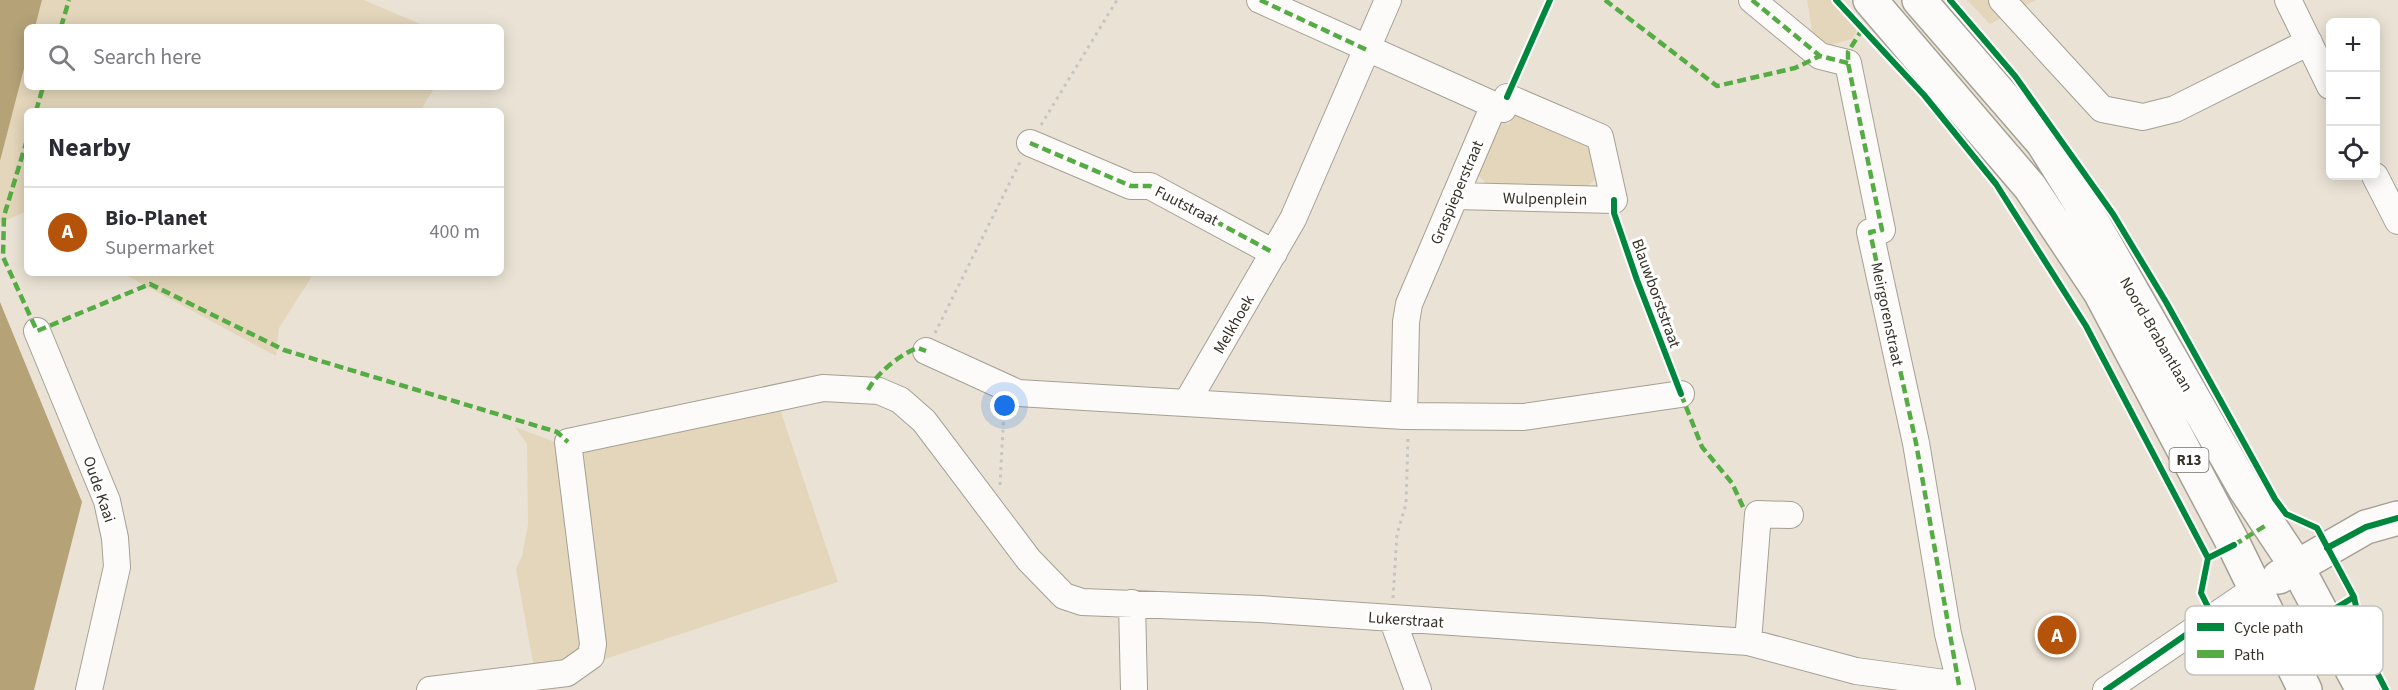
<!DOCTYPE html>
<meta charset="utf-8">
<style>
:root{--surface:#fff;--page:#f7f7f7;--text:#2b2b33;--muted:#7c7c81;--line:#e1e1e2;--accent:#b45309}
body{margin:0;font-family:"Source Sans 3",sans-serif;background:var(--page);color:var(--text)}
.controls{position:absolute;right:18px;top:18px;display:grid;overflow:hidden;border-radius:9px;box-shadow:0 3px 15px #0003}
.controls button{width:54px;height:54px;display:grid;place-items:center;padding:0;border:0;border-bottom:2px solid var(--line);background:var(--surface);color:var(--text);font:30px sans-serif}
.you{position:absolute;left:1005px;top:406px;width:21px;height:21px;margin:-15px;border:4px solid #fff;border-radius:50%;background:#1a73e8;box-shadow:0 0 0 9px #1a73e833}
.badge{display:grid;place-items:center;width:39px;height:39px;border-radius:50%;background:var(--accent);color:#fff;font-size:20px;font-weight:700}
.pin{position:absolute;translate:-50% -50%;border:3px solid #fff;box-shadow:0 2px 6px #0006}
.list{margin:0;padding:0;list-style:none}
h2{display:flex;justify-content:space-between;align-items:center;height:78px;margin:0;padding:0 24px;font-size:26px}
h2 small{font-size:20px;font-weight:400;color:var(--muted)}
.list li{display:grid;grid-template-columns:39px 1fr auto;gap:18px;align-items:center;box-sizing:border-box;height:90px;padding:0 24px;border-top:2px solid var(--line)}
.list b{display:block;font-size:22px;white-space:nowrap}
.list p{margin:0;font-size:20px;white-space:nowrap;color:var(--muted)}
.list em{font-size:20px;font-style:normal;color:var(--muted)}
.icon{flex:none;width:33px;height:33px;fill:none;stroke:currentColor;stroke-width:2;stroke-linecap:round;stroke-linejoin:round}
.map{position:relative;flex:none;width:2398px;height:690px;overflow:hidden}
.search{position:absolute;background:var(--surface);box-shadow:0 3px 15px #0003;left:24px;top:24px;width:480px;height:66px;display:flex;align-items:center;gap:15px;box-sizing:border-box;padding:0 21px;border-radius:9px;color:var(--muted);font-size:22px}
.panel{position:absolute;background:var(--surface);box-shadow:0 3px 15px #0003;left:24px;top:108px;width:480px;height:168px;border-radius:9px}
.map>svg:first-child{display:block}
.green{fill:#e3d6bb}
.water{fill:#b5a277}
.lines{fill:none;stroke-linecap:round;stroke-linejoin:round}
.minor-casing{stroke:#a5a095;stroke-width:28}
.major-casing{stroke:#a5a095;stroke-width:36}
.path{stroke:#c7c5c0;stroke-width:3;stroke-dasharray:3 4.5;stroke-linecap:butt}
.minor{stroke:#fcfbf9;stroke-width:26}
.major{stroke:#fcfbf9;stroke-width:33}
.quiet{stroke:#55ac44;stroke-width:4.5;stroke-dasharray:9 4.5;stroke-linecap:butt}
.cycleway-casing{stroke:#fff;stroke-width:10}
.cycleway{stroke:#00873e;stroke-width:6}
.labels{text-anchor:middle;stroke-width:6;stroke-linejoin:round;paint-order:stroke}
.shield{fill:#fff;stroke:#737068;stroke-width:1.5}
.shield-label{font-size:15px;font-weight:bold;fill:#373228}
.street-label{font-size:16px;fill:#373228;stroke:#fff}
.key{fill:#fff;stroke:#c3c2be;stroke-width:1.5}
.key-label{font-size:16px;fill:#373228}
</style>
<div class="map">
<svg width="2398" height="690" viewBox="0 0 2398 690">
<rect width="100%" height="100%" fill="#eae3d5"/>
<path class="green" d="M42,0H364L427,27H35Z
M1807,0H1831L1859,27L1852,39L1815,49Z
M1967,0H2036L1990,24Z
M27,57V87H435L420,111H27V211L0,223V161Z
M1516,108L1591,141L1598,177L1584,189H1492L1477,174L1498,120L1509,124Z
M122,273H314L279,328L276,356Z
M778,403L838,582L599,661L578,448Z
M515,427L555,442L563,455L587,640L573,665L534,668L516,569L522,556L528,525L527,444Z"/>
<path class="water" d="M0,0H42L35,27H27V57L0,161Z
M0,302L82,502L34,690H0Z"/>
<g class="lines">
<g class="minor-casing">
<path id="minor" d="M1260,0C1341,37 1422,73 1503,109L1507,97L1600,137L1614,200L1455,196
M1752,0L1820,56L1848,63L1882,230L1870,232L1916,443L1948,634L1962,690
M2002,0L2102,109L2143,117L2175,109L2309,42
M2288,0L2330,86
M1030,143L1131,186H1150L1274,253
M2375,176L2398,221
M37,331L107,501L115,538L117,567L89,690
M926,351L1018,393L1404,416L1524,417L1681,394
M1187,402L1293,219L1388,0
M1404,416L1406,322L1409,304L1494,105
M1132,603L1134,690
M1392,618L1418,690
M1748,642L1758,514L1790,515
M430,690L567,673L591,656L593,644L568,442L823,388L879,391L900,400L924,421L1029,560L1064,596L1082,602L1260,609L1748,642L1856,671L1959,685
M2106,690L2256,588"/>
</g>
<g class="major-casing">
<path id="major" d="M1870,0L2030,187L2100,292L2234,545L2305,690
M1919,0L2043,143L2096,228L2245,489L2297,567L2363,690
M2279,577L2366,527L2398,518"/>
</g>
<path class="path" d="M1041,125L1117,0
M935,333L1020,162
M1000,485L1004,410
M1393,598L1397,534L1406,504L1408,438"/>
<use href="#minor" class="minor"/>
<use href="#major" class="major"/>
<path class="quiet" d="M1260,0L1367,50
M1605,0L1717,86L1795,68L1820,56
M1752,0L1820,56L1848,63
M61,27L69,0
M1863,28L1848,52V63L1882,230L1870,232L1916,443L1959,685
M36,111L43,87
M27,140L4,216L3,257L37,331L150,284L284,350L557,432L568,442
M1030,143L1131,186H1150L1274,253
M868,390C877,373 900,354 918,348L926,351
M1681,394L1702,447L1732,483L1743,507
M2234,545L2268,524"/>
<g class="cycleway-casing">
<path id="cycleway" d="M1836,0L1924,95L1996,184L2086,326L2208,558
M1950,0L2015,76L2113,214L2166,302L2275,499L2286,514L2317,528L2354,597L2254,658L2228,647L2201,593L2208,558L2234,545
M1507,97L1550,0
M1614,200V213L1637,280L1681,394
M2327,548L2366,527L2398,518
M2354,597L2365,649L2386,690
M2106,690L2213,616"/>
</g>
<use href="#cycleway" class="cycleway"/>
</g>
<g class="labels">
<rect class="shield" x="2169.5" y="448" width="39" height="24" rx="4.5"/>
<g class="shield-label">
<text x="2189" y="465">R13</text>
</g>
<g class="street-label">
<text transform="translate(1456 192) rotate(-67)" y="6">Graspieperstraat</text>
<text transform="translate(1545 198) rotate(1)" y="6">Wulpenplein</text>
<text transform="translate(1187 205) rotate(27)" y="6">Fuutstraat</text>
<text transform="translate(1657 293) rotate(70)" y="6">Blauwborststraat</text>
<text transform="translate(1888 314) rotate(78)" y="6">Meirgorenstraat</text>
<text transform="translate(1233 324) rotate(-60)" y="6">Melkhoek</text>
<text transform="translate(2157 334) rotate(60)" y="6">Noord-Brabantlaan</text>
<text transform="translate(100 489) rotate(71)" y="6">Oude Kaai</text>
<text transform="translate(1406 619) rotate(4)" y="6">Lukerstraat</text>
</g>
</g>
<rect x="2185" y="606" width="198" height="69" rx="9" class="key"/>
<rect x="2197" y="623" width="27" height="8" fill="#00873e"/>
<rect x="2197" y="650" width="27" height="8" fill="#55ac44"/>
<g class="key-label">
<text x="2234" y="633">Cycle path</text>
<text x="2234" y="660">Path</text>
</g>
</svg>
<div class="controls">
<button>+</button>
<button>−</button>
<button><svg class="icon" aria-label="locate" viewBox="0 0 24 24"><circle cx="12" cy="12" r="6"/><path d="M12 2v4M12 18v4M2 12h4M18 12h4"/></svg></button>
</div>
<div class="you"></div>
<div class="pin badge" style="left:2057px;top:635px">A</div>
<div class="search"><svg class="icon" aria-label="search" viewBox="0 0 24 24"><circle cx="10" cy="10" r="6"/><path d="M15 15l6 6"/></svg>Search here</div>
<section class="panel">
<h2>Nearby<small></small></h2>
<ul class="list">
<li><span class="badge">A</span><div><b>Bio-Planet</b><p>Supermarket</p></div><em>400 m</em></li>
</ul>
</section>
</div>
